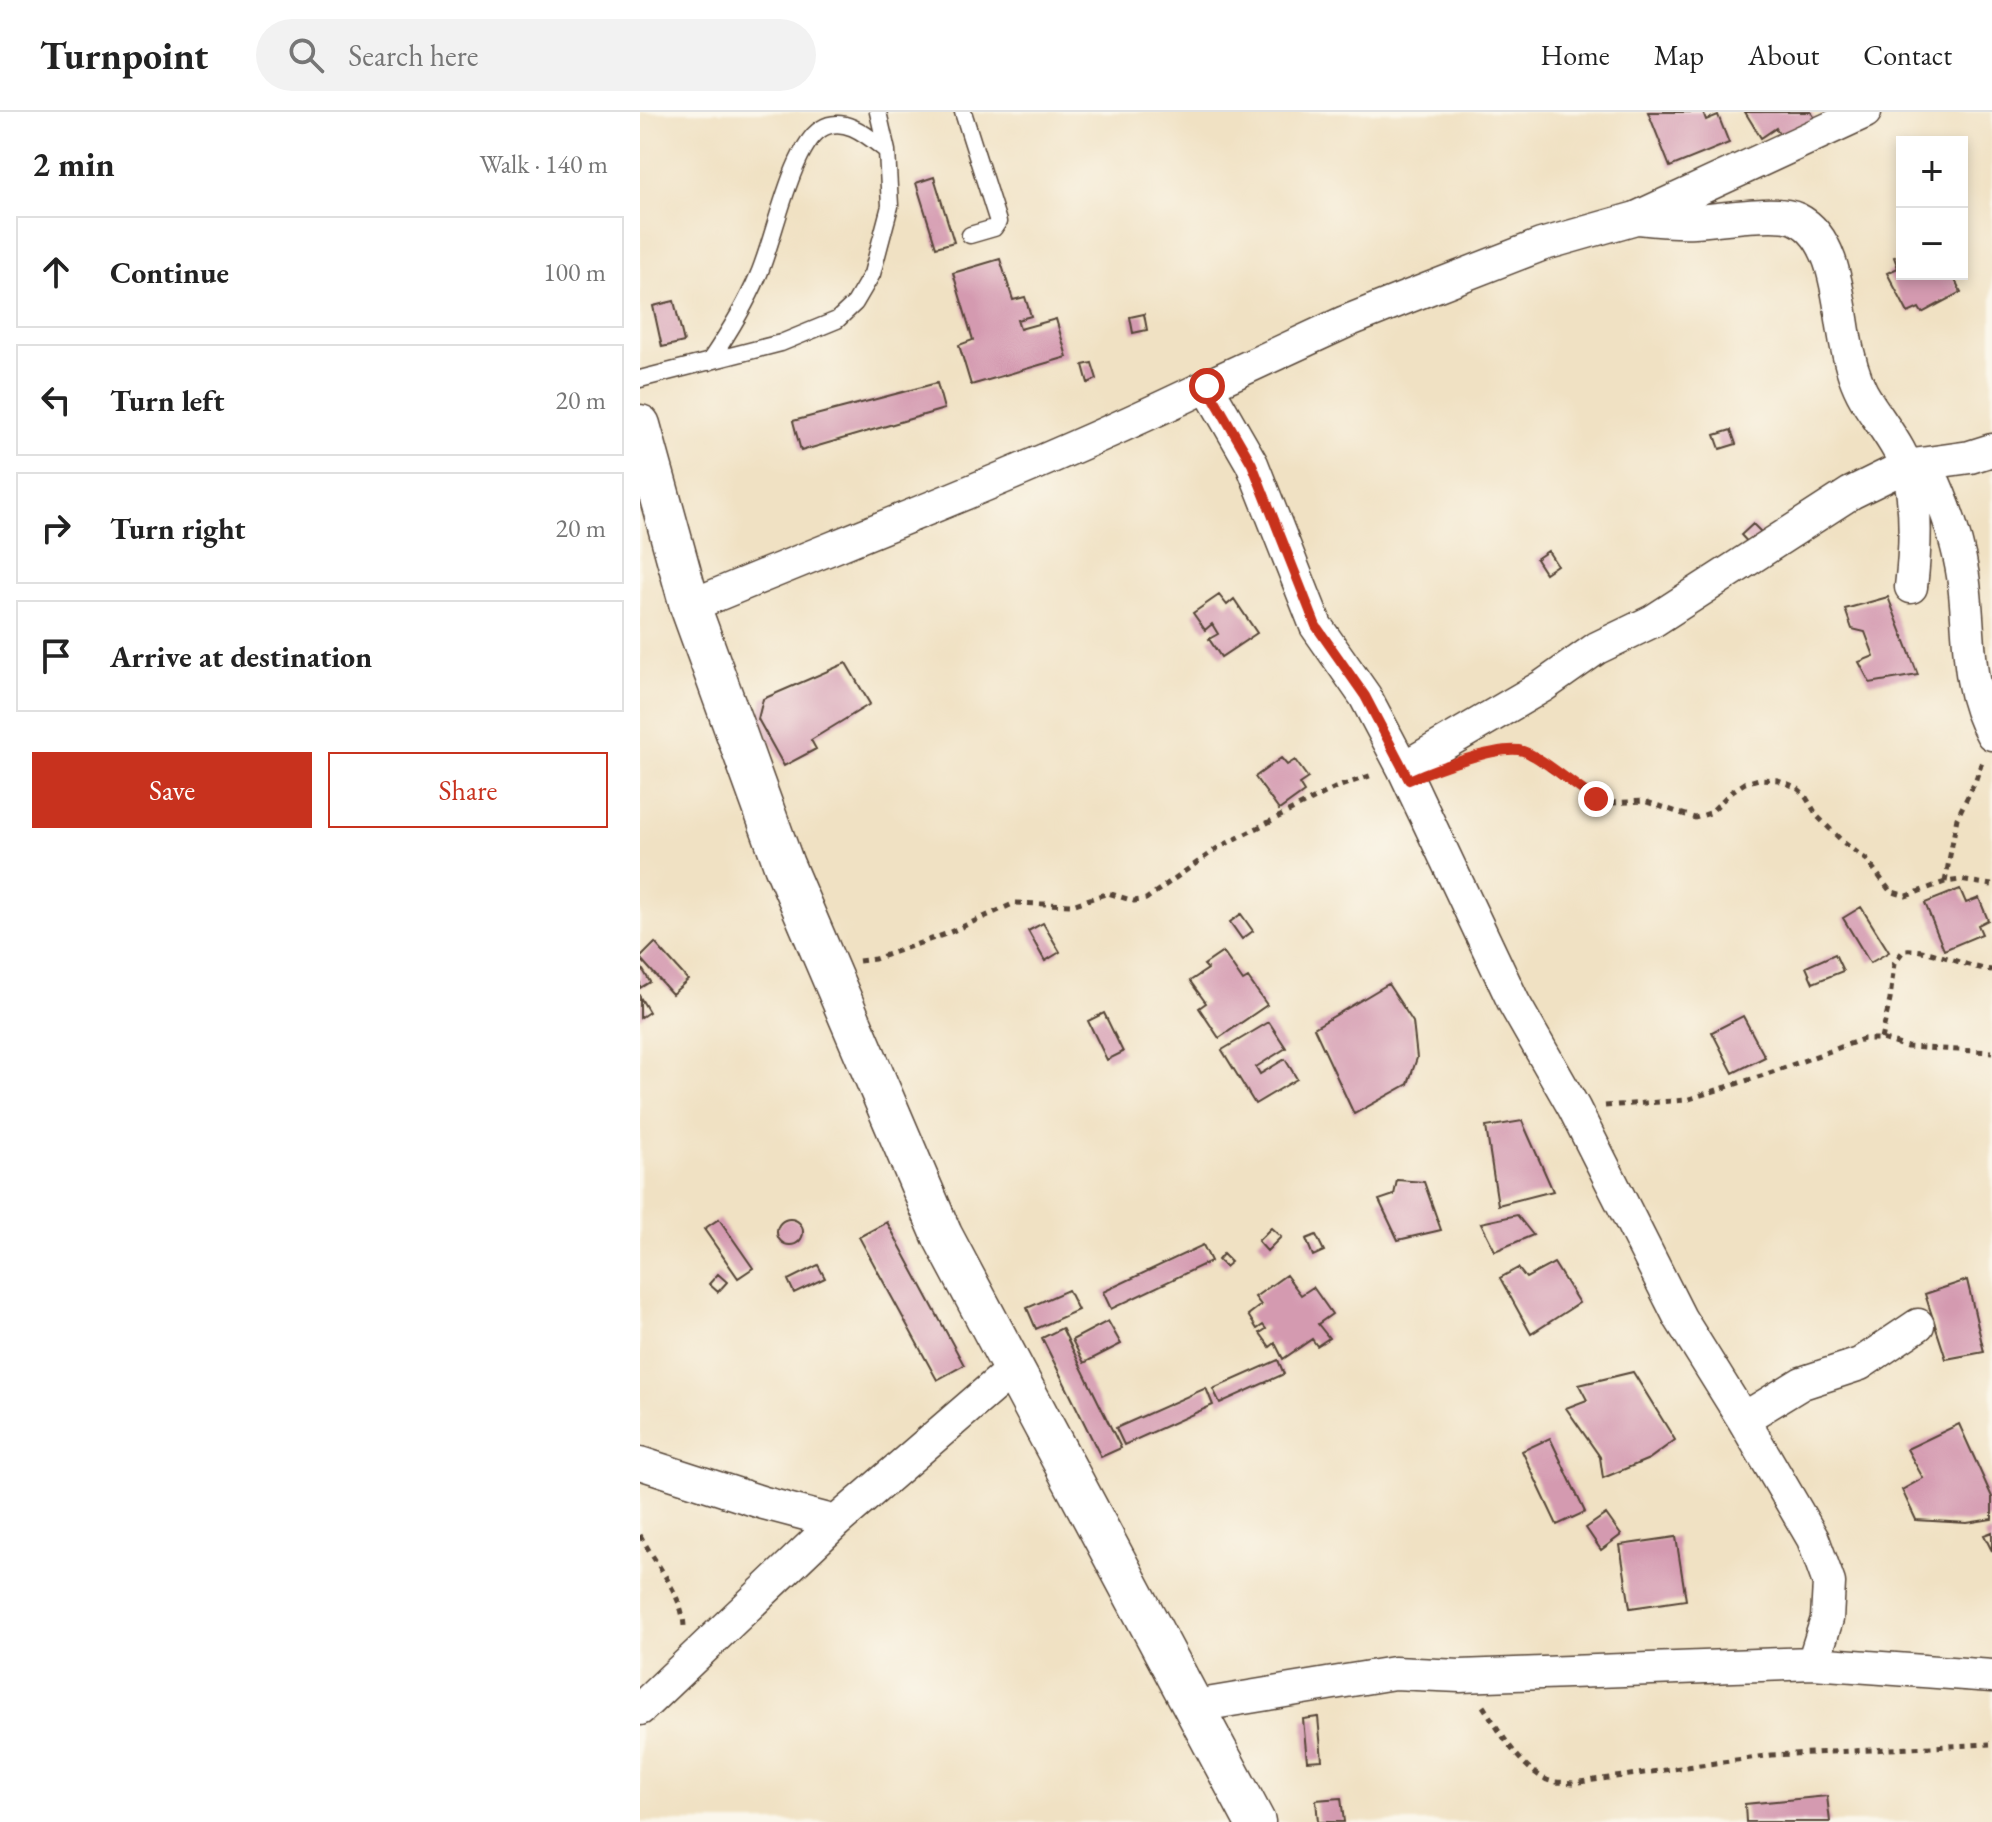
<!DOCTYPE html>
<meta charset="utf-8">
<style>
:root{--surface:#fff;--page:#f2f2f2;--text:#222;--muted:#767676;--line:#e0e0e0;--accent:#c8321e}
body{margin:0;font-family:"EB Garamond",serif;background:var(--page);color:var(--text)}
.controls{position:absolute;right:24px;top:24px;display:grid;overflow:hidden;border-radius:0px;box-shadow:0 4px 12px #0003}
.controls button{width:72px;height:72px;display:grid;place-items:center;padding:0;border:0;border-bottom:2px solid var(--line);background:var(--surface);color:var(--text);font:40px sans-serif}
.stop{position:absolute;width:24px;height:24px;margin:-18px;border:6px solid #c8321e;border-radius:50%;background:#fff}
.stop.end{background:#c8321e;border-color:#fff;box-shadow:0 2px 8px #0008}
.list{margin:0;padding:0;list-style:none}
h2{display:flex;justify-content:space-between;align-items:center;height:104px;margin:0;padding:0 32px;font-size:34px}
h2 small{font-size:26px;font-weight:400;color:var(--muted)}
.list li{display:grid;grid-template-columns:52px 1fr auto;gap:24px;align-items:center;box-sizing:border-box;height:112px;margin:0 16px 16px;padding:0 16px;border:2px solid var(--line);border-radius:0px}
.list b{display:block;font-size:30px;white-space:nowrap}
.list em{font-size:26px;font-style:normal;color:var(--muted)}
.actions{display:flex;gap:16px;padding:24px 32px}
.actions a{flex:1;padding:18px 0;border:2px solid var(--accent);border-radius:0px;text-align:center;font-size:28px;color:var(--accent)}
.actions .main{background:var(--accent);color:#fff}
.icon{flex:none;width:44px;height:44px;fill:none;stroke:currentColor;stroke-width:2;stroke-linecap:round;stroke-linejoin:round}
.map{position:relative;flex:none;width:1352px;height:1710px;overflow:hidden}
header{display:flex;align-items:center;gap:48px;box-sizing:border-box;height:112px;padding:0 40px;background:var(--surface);border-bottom:2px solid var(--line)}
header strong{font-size:38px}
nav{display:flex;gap:44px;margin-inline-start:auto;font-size:28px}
.search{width:560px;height:72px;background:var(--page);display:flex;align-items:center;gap:20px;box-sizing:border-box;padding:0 28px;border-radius:44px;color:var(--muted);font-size:30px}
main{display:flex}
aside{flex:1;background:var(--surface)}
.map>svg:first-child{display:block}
.building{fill:#d49ab0}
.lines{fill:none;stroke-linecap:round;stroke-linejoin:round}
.service-casing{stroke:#564537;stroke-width:19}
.minor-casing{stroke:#564537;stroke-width:35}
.tertiary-casing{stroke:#564537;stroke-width:43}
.path{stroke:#564537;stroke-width:5;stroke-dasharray:6 6;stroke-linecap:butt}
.service{stroke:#fff;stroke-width:16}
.minor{stroke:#fff;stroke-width:32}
.tertiary{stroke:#fff;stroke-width:40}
.route{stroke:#c8321e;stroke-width:10}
</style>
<header>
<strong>Turnpoint</strong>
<div class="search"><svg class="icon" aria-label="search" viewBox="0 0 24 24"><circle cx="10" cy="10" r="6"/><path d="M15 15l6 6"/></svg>Search here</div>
<nav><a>Home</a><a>Map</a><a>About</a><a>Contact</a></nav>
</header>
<main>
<aside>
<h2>2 min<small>Walk · 140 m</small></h2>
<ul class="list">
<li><svg class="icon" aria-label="ahead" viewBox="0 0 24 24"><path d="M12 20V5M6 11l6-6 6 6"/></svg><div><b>Continue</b></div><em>100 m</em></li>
<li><svg class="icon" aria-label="left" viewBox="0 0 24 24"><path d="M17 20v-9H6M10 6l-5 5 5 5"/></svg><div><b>Turn left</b></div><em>20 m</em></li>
<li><svg class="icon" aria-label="right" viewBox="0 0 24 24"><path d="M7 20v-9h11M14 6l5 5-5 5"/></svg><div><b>Turn right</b></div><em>20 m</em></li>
<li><svg class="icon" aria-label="arrive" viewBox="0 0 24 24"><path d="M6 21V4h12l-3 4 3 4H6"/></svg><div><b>Arrive at destination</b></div></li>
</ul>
<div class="actions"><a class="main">Save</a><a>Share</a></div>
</aside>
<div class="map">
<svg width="1352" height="1710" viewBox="0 0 1352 1710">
<rect width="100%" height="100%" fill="#fbf7ec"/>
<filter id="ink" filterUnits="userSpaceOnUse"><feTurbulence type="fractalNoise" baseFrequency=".0125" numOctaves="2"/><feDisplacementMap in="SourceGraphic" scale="16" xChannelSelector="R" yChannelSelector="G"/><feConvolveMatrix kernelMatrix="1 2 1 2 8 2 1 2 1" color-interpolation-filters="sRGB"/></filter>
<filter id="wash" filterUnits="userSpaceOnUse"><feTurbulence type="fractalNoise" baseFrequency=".006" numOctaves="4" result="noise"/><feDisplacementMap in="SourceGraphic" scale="32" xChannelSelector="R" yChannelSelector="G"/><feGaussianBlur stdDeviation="1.8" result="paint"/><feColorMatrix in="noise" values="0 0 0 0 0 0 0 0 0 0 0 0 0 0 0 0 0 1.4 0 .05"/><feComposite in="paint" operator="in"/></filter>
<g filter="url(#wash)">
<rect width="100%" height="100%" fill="#f0e1c3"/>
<g id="blocks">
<path class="building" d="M1008,0H1063L1066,8L1078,3L1089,31L1030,55Z
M1105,0H1171L1176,8L1143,28L1136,16L1121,26Z
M294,65L314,130L296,135L276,71Z
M1262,142V162H1312L1321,180L1282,201L1279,196L1268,201L1247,161L1258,156L1254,145Z
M360,147L373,188L385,185L391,204L377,208L380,217L416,207L427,245L331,273L319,233L333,228L313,161Z
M34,189L44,230L22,235L13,194Z
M504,202L507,218L493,221L490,205Z
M452,251L457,267L448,271L443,253Z
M297,271L304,297L161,339L153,309Z
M1091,318L1096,332L1080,337L1075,323Z
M1113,412L1124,423L1112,435L1101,423Z
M908,439L917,453L905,461L896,447Z
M579,483L587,493L594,487L617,521L581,545L569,527L578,522L572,512L565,518L553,501Z
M1248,485L1278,563L1230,571L1219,550L1234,544L1225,520L1212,517L1205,497Z
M206,551L230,592L171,628L176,637L144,654L118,607L123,587Z
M641,646L647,653L655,648L668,666L659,672L664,680L639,698L615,665Z
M1320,777L1326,791L1339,786L1348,808L1338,813L1342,822L1304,838L1285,791Z
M1221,795L1249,840L1230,851L1203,806Z
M601,802L613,819L602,827L590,810Z
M403,811L420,840L405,849L388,819Z
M15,831L48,868L32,882L0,846Z
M583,840L603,869L608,866L627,893L579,926L559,896L566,891L550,869L568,857L564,853Z
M1195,842L1203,859L1173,871L1166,855Z
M0,853L10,870L0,876Z
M748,872L773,910L777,946L768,972L714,1002L674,916Z
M0,885L9,900L0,906Z
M464,901L483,940L467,948L448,909Z
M1103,904L1125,945L1093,961L1072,920Z
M629,910L646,936L616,955L620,962L645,947L657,967L615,992L582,938Z
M882,1009L913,1079L858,1093L846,1015Z
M757,1068L784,1070L801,1118L758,1128L739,1088L754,1083Z
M877,1103L893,1123L855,1139L841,1111Z
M137 1120a13 13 0 1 1 26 0a13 13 0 1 1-26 0Z
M79,1107L113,1156L98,1166L64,1117Z
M247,1110L324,1253L297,1268L219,1125Z
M631,1116L641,1125L627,1139L618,1129Z
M676,1123L684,1139L673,1144L666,1127Z
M563,1133L571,1149L471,1197L463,1180Z
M583,1142L591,1150L585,1155L578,1148Z
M914,1151L939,1191L891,1222L860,1166L878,1156L886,1166Z
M178,1153L185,1166L154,1181L148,1168Z
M78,1162L87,1170L78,1180L69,1172Z
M646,1163L661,1183L673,1175L692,1202L678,1212L689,1226L677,1234L672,1227L643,1247L635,1231L630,1235L620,1221L626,1217L623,1213L617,1217L608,1203L621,1193L615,1185Z
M1327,1168L1344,1240L1306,1247L1285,1182Z
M428,1178L438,1198L396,1217L387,1196Z
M468,1209L481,1232L444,1251L432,1228Z
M422,1216L481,1336L461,1345L402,1226Z
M638,1248L644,1262L580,1291L573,1277Z
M993,1260L1035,1328L1009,1347L963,1366L960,1345L926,1296L947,1288L939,1273Z
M566,1276L573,1293L484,1333L476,1316Z
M1319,1312L1352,1385V1407L1327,1411L1276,1408L1262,1378L1283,1366L1267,1337Z
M910,1326L945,1400L917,1413L882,1339Z
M966,1402L981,1423L961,1438L946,1416Z
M1352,1420V1439L1344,1423Z
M1036,1425L1046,1488L990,1496L980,1433Z
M678,1605L682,1648L667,1649L663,1607Z
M1187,1684L1190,1710H1106L1105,1692Z
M701,1686L704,1710H678L676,1688Z"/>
</g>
</g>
<g filter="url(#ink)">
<use href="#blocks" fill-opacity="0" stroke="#564537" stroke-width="2"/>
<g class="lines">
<g class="service-casing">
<path id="service" d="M323,0L358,110L354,116L330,123
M69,250C88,222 105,195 118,164C134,129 151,36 181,17C204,2 229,25 247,39
M0,267L141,231L197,208L215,191L232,162L250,94L247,39L238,0"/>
</g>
<g class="minor-casing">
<path id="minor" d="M999,106C1017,108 1036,110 1054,109C1079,108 1137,97 1157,107C1200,128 1198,201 1208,240C1212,258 1218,276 1228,291C1244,316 1266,342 1271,371C1277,406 1275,441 1271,475
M567,274L705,210L765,186L901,133L996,106L1225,0
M1286,352C1303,388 1317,424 1323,464C1331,517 1324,574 1352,622
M50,494C223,422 398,356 567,274L612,352L676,514L725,584L763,656L874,891L934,996L1040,1206L1103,1307L1173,1427L1189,1471L1187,1507L1173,1551
M763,656L903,574L957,536L1013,509L1211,381L1266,354L1330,345L1352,338
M1103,1307L1162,1271L1220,1252L1278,1213
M0,1351L124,1391L196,1410
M555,1594L754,1561L820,1564L1173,1551L1352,1564
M0,1597L196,1410L372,1258"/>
</g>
<g class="tertiary-casing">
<path id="tertiary" d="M0,313L50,494L144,753L302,1123L615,1710"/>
</g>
<path class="path" d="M854,641L873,638L883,639L956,687L973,691L1004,689L1055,706L1070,701L1091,680L1105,671L1119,667L1138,668L1156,675L1164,682L1178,705L1203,730L1227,748L1250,779L1266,784L1305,770L1320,768L1352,773
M1305,770L1317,706L1335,670L1342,649
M219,849L235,847L306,822L375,791L432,793L468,781L494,789L506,787L576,737L695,676L732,663
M1241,927L1250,888L1254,851L1264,838C1294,836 1322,855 1352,858
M965,994L1046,988L1124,963L1223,927H1241L1267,935L1352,940
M0,1423C15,1451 43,1483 44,1515
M843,1594C860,1619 878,1654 907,1668C914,1671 925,1670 933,1671L1132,1643L1350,1632"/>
<use href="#service" class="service"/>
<use href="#minor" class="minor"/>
<use href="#tertiary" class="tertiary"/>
</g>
</g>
<g class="lines" filter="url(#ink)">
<path class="route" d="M567,274L612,352L676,514L725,584L769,668C792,658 860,632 883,639C902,645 935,675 956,687"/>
</g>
</svg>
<div class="controls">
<button>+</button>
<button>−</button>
</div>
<div class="stop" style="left:567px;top:274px"></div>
<div class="stop end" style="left:956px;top:687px"></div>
</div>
</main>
